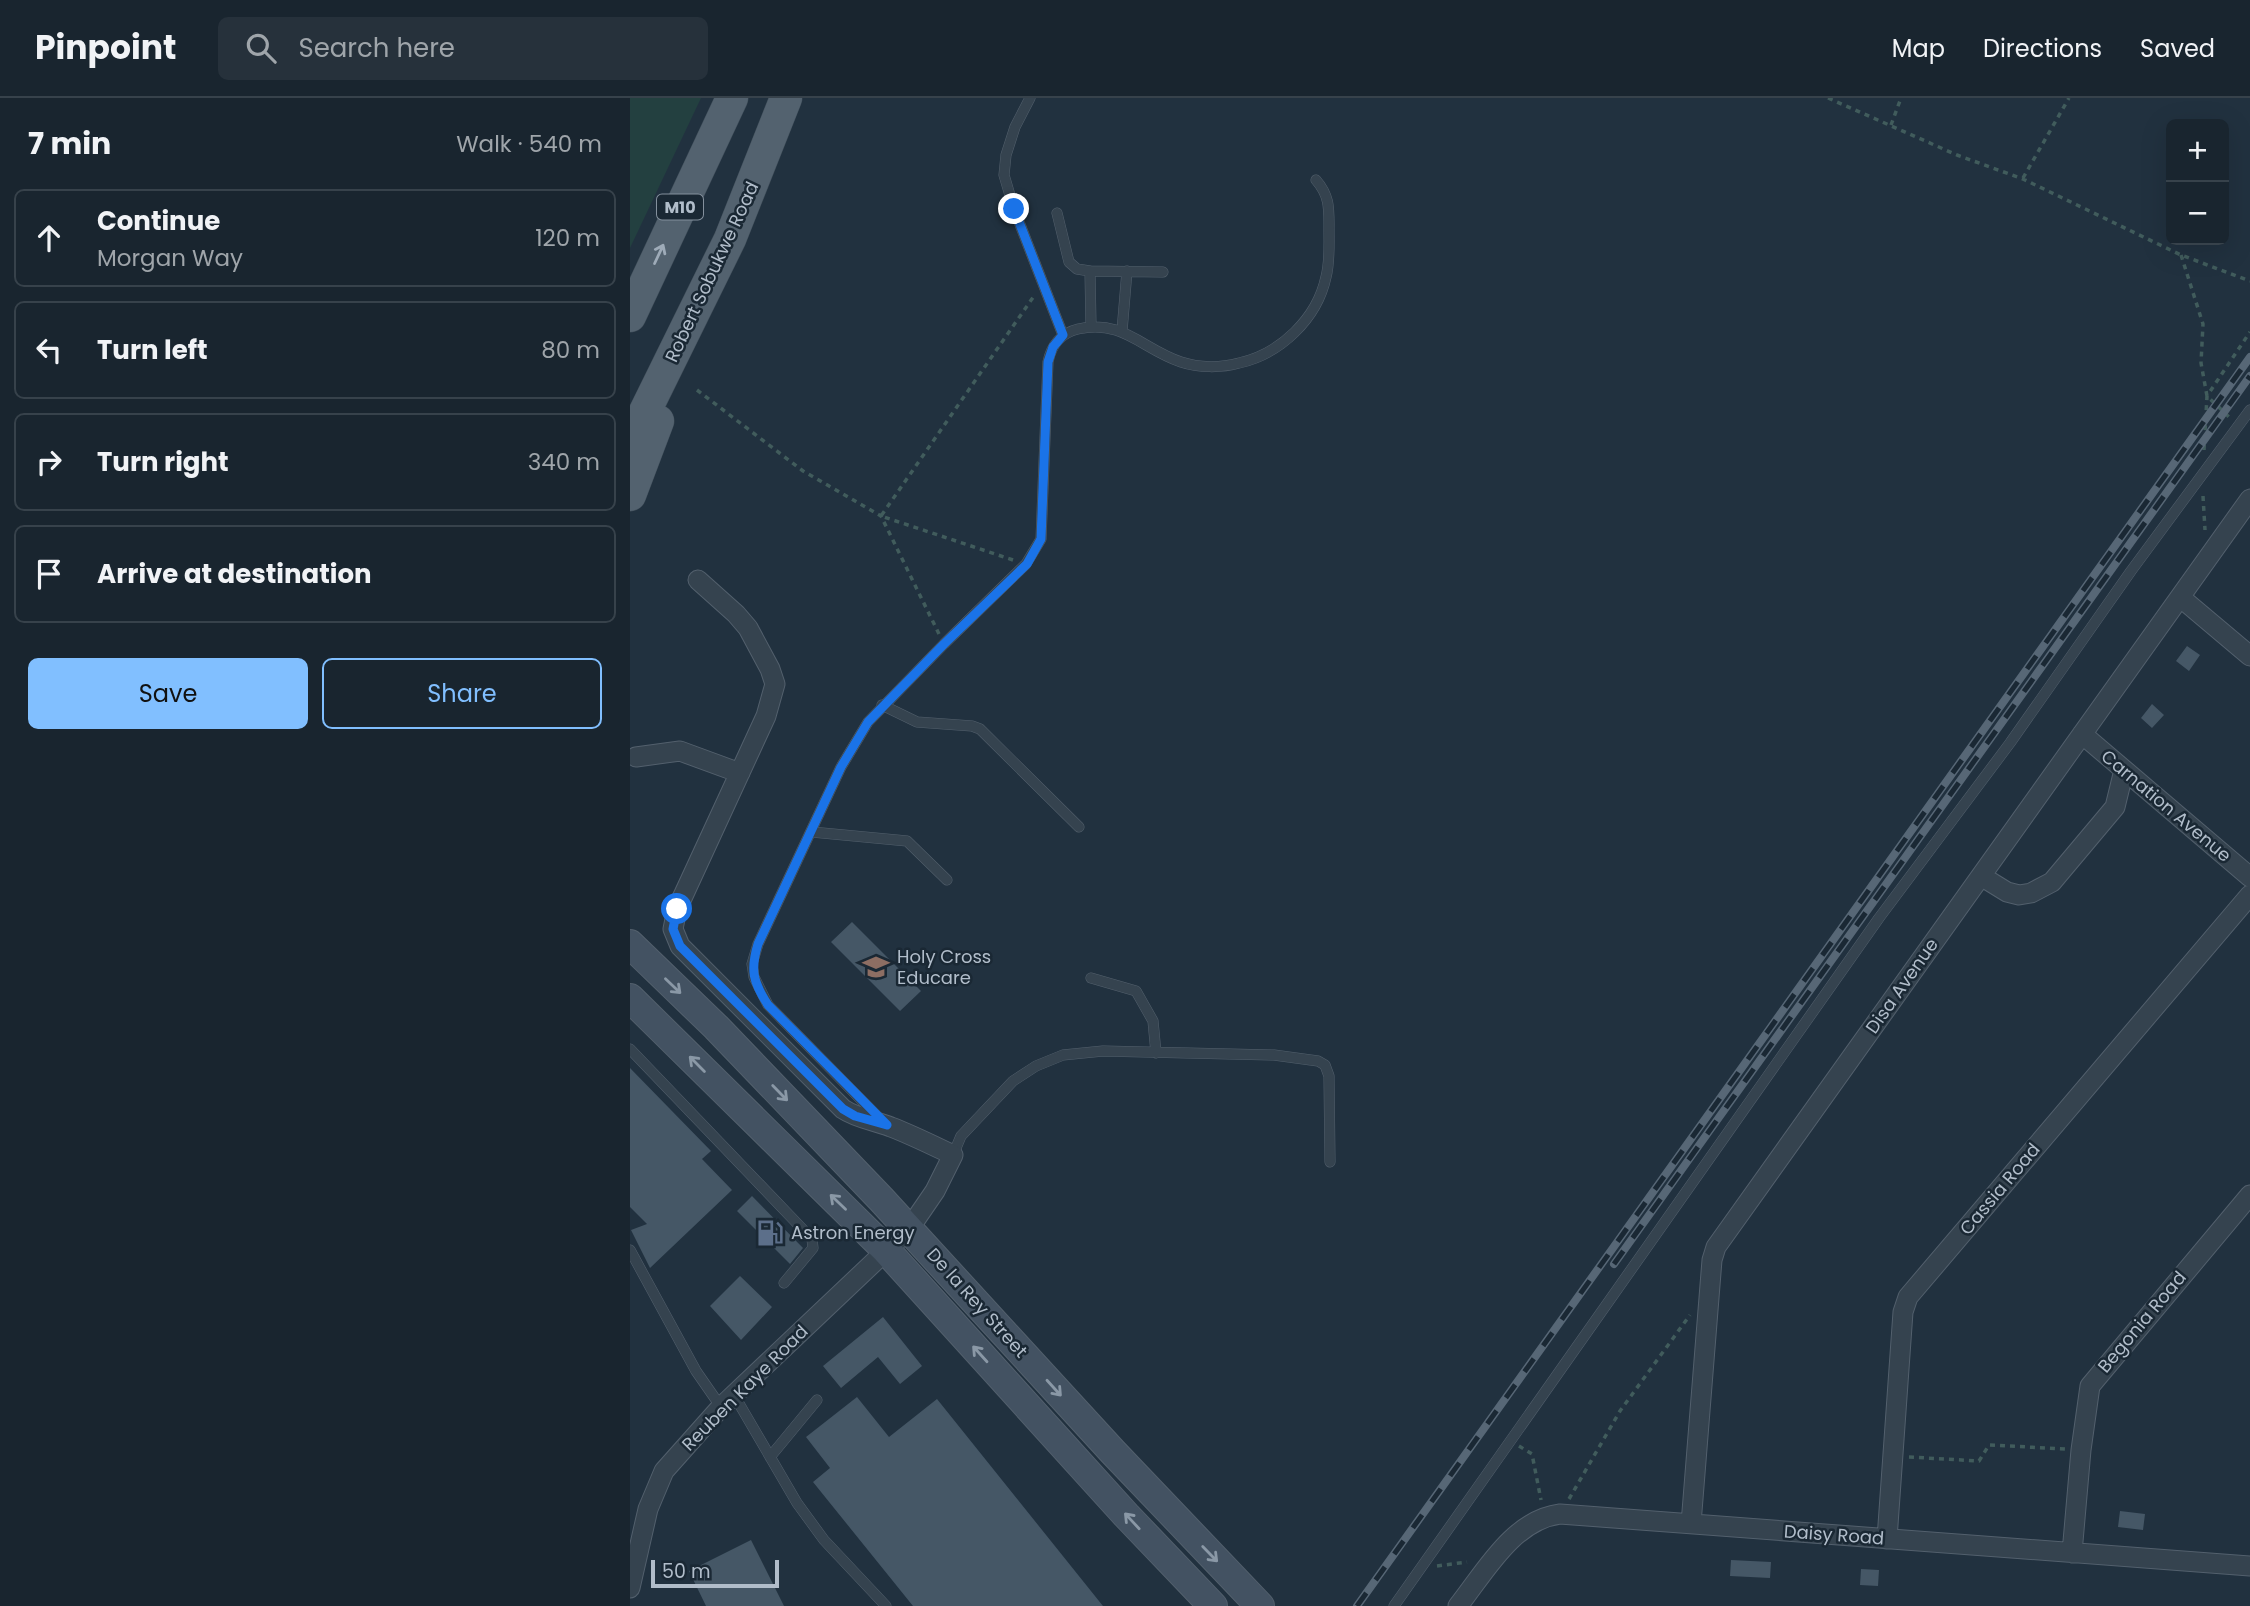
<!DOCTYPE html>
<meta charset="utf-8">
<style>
:root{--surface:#19252f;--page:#26313b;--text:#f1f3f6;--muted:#9fa5aa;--line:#37424b;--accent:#81bfff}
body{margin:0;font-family:Poppins,sans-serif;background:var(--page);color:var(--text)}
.controls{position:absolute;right:21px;top:21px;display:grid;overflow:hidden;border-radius:10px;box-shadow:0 7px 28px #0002}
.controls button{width:63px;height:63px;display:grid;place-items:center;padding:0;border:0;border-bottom:2px solid var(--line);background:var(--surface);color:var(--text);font:35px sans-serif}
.scale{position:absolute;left:21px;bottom:18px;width:128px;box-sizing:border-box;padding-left:7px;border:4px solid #b1bdca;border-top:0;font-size:19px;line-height:24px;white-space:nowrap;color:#b1bdca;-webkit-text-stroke:5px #1a2834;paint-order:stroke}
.stop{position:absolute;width:21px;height:21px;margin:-16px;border:5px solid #1a73e8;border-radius:50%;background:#fff}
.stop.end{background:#1a73e8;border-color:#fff;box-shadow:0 2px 7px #0008}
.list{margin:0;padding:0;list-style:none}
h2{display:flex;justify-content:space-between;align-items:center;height:91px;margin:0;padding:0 28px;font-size:30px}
h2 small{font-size:23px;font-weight:400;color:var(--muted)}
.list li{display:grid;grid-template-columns:46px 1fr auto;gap:21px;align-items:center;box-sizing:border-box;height:98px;margin:0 14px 14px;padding:0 14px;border:2px solid var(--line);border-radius:10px}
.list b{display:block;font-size:26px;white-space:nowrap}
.list p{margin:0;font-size:23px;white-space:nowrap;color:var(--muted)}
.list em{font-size:23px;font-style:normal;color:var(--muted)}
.actions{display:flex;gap:14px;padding:21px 28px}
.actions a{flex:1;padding:16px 0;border:2px solid var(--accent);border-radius:10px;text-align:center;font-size:24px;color:var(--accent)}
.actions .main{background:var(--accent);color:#111}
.icon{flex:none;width:38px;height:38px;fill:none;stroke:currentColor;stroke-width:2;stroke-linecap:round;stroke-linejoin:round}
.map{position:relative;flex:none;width:1620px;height:1508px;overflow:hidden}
header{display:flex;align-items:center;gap:42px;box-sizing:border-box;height:98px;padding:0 35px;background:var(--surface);border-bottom:2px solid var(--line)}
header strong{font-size:33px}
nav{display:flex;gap:38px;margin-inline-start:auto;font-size:24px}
.search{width:490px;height:63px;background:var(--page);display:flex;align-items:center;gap:18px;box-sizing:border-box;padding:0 24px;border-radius:10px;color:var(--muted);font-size:26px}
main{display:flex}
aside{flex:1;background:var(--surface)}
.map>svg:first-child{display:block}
.green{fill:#234040}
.building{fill:#455766}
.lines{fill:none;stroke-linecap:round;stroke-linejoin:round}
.service-casing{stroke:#53606d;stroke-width:11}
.minor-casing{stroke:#53606d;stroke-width:21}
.secondary-casing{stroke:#53606d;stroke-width:30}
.primary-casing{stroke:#3e4c58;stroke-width:33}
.path{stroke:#415c5c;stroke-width:3.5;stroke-dasharray:5 5;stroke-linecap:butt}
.service{stroke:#35434f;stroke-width:10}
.minor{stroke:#35434f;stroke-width:19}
.secondary{stroke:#435262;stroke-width:28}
.primary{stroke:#53626f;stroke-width:32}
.rail-casing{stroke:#576776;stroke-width:8}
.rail{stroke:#1a2834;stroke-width:5;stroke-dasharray:16;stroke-linecap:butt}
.oneway{stroke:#9eabb8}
.oneway2{stroke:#8a98a6}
.route{stroke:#1a73e8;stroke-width:9}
.labels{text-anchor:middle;stroke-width:5;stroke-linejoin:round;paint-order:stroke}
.shield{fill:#1a2834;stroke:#84909d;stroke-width:2}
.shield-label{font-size:16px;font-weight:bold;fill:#b1bdca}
.street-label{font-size:18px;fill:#b1bdca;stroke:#1a2834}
.poi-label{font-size:18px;fill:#b1bdca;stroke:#1a2834;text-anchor:start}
</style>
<header>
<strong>Pinpoint</strong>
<div class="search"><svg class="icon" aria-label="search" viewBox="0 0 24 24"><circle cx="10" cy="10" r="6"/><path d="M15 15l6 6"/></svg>Search here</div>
<nav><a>Map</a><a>Directions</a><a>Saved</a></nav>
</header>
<main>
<aside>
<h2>7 min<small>Walk · 540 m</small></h2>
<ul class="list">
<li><svg class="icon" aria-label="ahead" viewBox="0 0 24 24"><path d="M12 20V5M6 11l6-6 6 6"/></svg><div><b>Continue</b><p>Morgan Way</p></div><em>120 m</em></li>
<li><svg class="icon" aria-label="left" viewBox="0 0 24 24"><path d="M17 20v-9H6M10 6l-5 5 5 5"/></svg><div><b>Turn left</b></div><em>80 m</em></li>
<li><svg class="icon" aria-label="right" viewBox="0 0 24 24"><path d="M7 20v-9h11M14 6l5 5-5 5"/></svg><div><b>Turn right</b></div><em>340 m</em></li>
<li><svg class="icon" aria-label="arrive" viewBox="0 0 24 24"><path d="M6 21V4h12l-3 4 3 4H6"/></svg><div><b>Arrive at destination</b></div></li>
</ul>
<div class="actions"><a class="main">Save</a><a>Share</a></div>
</aside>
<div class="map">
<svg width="1620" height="1508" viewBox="0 0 1620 1508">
<rect width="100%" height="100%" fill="#21313f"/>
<path class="green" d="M0,0H71L0,150Z"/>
<path class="building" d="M1557,548L1570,557L1559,573L1546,563Z
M1522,606L1534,617L1522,630L1511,620Z
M222,824L291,893L270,913L201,844Z
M0,970L81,1053L72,1061L102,1092L20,1170L1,1132L17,1126L0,1109Z
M122,1098L173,1150L160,1166L107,1113Z
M110,1178L142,1209L111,1242L80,1208Z
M253,1219L292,1268L270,1286L248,1259L211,1290L193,1268Z
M227,1299L259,1339L307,1301L473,1508H283L183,1384L200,1370L176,1339Z
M1490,1413L1515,1416L1513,1432L1488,1429Z
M121,1442L154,1508H76L59,1473Z
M1101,1462L1141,1464L1140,1480L1100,1478Z
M1231,1471L1249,1472L1248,1488L1230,1487Z"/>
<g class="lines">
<g class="service-casing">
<path id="service" d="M400,0L385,29L376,57L374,77L384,111L433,237
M427,115L439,164L447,171L460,173L461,228
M460,173L533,174
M492,233L497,173
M252,607L287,624L342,628L350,631L449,729
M182,734L277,743L317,782
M461,880L506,893L523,923L526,955
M0,951L182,1141L183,1150L154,1185
M251,1022L138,907L124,879L122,866L128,846L211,669L238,624L314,546L396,466L411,441L418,264C421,248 431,235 448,231C493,221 512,251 551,264C569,270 591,270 609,265C650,256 687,221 696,179C700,164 699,147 699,131C699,111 700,98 686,82
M323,1057L331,1038L383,983L406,968L433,957L473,953L644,957L688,963L695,967L699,978L700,1064
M0,1152L66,1273L91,1309
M104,1297L167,1405L194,1442L256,1508
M140,1359L187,1302
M764,1508L1249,820L1380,645L1501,473L1620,312"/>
</g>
<g class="minor-casing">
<path id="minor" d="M1550,499L1620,558
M1452,636L1620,779
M6,659L50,653L110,675
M1351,778L1377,794L1389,797L1401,795L1422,784L1485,709L1494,672
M1061,1426L1082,1162L1086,1149L1620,401
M1257,1441L1273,1214L1278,1199L1620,797
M1442,1455L1451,1352L1460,1288L1620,1097
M0,1490L18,1411L34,1373L91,1309L279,1131L305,1093L323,1057C302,1047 282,1037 261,1029C244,1022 228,1021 213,1011L50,848L43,831L47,811L136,618L145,586L140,571L118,530L106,516L68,482
M828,1508C855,1474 883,1422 930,1416L1620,1468"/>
</g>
<g class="secondary-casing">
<path id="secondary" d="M0,846L86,929L251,1101L483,1354L630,1508
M0,900L256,1152L496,1417L583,1508"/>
</g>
<g class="primary-casing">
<path id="primary" d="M0,218L102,0
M0,344L100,141L156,0
M0,397L28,323"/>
</g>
<path class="path" d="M1198,0L1327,57L1393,81L1551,157L1620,183
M1261,27L1271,0
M1393,80L1439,0
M1551,157L1573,226L1571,265L1577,298L1600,320
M67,292L173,373L251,418L309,536
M1574,352L1577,298L1620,234
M1573,398L1575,432
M383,462L251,418L404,198
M889,1348L902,1356L911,1402
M1279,1359L1349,1363L1359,1347L1436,1351
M939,1401L990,1313L1060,1217
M807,1468L837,1464"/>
<use href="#service" class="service"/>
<use href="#minor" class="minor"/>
<use href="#secondary" class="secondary"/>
<use href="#primary" class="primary"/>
<g class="rail-casing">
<path id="rail" d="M984,1166L1620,278
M727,1508L1620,259"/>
</g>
<use href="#rail" class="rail"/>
</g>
<defs><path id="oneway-shaft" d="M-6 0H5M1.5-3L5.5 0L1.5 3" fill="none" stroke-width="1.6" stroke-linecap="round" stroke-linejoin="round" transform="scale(1.75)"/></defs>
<use class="oneway" href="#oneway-shaft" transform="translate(29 156) rotate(-65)"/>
<g class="oneway2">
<use href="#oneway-shaft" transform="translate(43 888) rotate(44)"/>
<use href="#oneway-shaft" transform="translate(67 966) rotate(-135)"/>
<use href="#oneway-shaft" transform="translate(150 995) rotate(46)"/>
<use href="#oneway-shaft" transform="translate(208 1104) rotate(-136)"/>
<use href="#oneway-shaft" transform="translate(350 1256) rotate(-132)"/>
<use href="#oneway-shaft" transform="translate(424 1290) rotate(48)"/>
<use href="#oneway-shaft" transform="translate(502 1423) rotate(-133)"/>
<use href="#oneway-shaft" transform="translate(580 1456) rotate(46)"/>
</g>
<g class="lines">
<path class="route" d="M47,811L43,831L50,848L213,1011L225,1018L257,1027L138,907C123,884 120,872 128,846L211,669L238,624L314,546L397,466L411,441L418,264L423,249L433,237L384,111"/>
</g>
<defs>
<g id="school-bare" transform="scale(2.1)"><path d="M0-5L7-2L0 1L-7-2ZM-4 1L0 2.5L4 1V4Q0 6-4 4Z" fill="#8d6e63" stroke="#1a2834" stroke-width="2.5" paint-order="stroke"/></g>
<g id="fuel-bare" transform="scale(2.1)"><path d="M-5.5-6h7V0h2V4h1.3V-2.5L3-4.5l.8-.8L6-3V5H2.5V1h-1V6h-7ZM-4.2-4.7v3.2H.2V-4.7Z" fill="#5c6f8a" stroke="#1a2834" stroke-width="2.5" paint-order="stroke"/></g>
</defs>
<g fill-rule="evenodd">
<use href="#school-bare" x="246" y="869"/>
<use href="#fuel-bare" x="140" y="1135"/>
</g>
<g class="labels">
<rect class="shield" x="27" y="96.5" width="46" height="25" rx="5"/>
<g class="shield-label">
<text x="50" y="115">M10</text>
</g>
<g class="street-label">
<text transform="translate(82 174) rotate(-65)" y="6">Robert Sobukwe Road</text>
<text transform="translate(1536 708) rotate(40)" y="6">Carnation Avenue</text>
<text transform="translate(1272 888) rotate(-55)" y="6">Disa Avenue</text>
<text transform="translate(1370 1091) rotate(-50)" y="6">Cassia Road</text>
<text transform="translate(347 1205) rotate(48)" y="6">De la Rey Street</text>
<text transform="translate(1512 1224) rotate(-50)" y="6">Begonia Road</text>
<text transform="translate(115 1290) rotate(-45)" y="6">Reuben Kaye Road</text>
<text transform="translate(1204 1437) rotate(4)" y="6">Daisy Road</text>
</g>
<g class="poi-label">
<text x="267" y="865">Holy Cross<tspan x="267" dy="21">Educare</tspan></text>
<text x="161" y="1141">Astron Energy</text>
</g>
</g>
</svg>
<div class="controls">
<button>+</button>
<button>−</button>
</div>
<div class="scale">50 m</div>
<div class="stop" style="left:47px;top:811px"></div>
<div class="stop end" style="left:384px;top:111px"></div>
</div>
</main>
